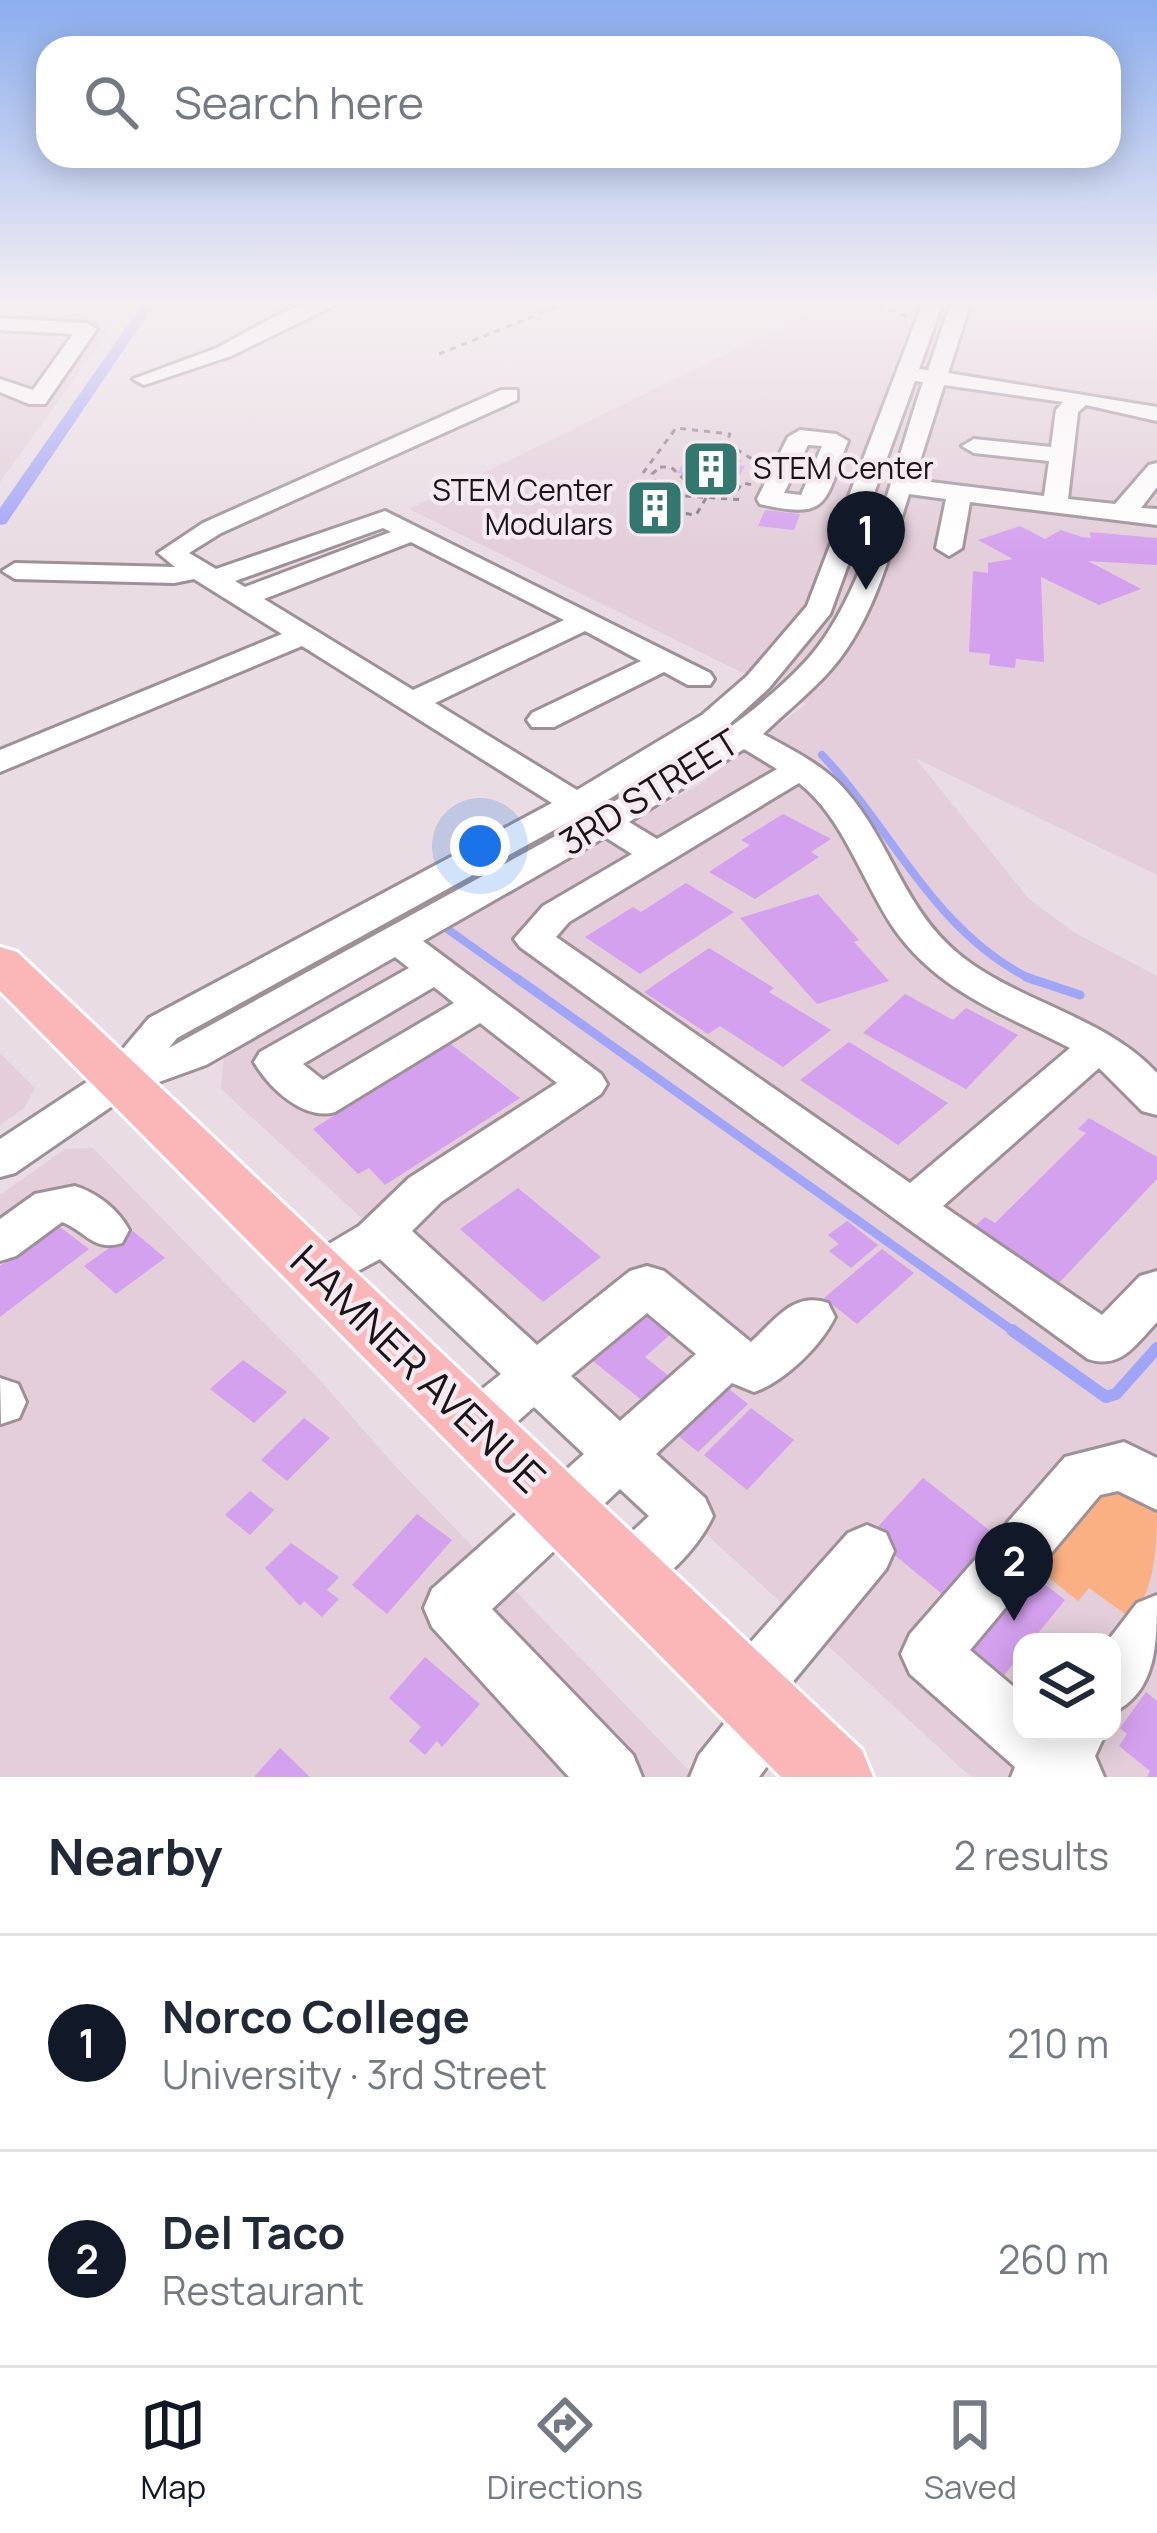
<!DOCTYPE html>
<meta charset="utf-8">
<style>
:root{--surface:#fff;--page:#f2f2f3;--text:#1f2937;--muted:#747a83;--line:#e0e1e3;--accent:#111827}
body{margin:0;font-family:Manrope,sans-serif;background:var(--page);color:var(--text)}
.controls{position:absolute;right:36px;bottom:36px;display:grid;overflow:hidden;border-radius:24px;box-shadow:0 6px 30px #0003}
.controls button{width:108px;height:108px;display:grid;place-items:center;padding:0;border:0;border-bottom:3px solid var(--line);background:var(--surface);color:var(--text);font:60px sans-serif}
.you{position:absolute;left:480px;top:846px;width:42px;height:42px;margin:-30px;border:9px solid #fff;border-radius:50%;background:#1a73e8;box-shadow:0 0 0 18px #1a73e833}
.badge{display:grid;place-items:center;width:78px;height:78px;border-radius:50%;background:var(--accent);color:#fff;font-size:39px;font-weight:700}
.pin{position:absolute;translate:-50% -99px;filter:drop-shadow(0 3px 6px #0008)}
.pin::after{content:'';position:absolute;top:63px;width:42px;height:36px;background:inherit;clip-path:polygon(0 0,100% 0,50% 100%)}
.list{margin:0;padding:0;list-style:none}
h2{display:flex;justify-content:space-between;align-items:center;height:156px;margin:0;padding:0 48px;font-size:51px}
h2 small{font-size:39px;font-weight:400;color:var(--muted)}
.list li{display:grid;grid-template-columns:78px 1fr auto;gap:36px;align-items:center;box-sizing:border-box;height:216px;padding:0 48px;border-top:3px solid var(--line)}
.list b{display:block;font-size:45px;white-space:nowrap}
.list p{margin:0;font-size:39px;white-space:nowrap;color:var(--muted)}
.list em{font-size:39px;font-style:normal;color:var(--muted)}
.icon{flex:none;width:66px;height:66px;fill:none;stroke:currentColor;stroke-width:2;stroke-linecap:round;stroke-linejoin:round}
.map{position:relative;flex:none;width:1157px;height:1777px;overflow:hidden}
.search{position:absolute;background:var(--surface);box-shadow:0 6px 30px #0003;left:36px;right:36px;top:36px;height:132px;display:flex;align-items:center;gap:30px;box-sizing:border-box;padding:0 42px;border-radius:36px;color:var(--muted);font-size:45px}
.sheet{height:588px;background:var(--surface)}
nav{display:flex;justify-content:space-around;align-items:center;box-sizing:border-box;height:168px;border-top:3px solid var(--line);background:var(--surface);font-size:33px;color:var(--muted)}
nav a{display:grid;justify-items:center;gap:6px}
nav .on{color:var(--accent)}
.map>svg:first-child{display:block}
.built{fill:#e3ced9;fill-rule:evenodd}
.green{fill:#fbb083}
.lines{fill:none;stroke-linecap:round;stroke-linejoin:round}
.stream-far2{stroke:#a1a5f8;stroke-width:8}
.stream-far1{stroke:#a1a5f8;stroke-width:9}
.stream{stroke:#a1a5f8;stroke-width:12}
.canal{fill:#a1a5f8;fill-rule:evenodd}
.building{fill:#d4a1ee}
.minor-casing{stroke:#9d9197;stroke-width:6}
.major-casing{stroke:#fff;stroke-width:6}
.path{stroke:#7e7579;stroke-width:3;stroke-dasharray:6 6;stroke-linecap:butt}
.minor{fill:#fff;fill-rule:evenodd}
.major{fill:#fbb6b8;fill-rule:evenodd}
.labels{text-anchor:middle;stroke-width:9;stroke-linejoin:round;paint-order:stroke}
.far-poi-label{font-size:30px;fill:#191417;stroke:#f7e9f0;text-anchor:start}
.street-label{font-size:36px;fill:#191417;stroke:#f7e9f0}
.near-street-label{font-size:42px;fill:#191417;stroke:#f7e9f0}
</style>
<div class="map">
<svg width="1157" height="1777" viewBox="0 0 1157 1777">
<rect width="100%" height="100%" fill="#e9dce2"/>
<path class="built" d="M0,302H130L0,482V333L16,320L0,312Z
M833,302H1157V875L915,758L1029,899L1075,933L1157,976V1777H971L221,1089L224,1056L700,784L806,704L409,509ZM1022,1642H1112V1732H1022Z
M0,1053L35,1088L24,1108L0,1125Z
M93,1148L317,1377L395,1466L695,1777H0V1195L65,1149Z"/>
<path class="green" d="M1097,1481L1157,1501C1157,1539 1157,1597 1128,1616L1089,1588L1078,1601L1041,1571L1048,1561L1037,1551Z"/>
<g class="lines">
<path class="stream-far2" d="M822,755C893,830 936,935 1033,980
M443,926L519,980"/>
<path class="stream-far1" d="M515,977L1016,1333
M1026,977L1080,995"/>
<path class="stream" d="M1012,1330L1106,1397L1116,1394L1157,1348"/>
<path class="canal" d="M144,302H156L6,524L0,525V508Z"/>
</g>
<path class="building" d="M695,445L730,450L725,458L741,460L739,465L745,466L729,493L701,489L704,476L677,473Z
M645,493L679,497L666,522L631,518Z
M765,510L800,514L794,530L758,526Z
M1020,526L1045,539L1061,530L1082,537L1091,538L1090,532L1157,538V565L1088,561L1141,589L1099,605L1041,577L1044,662L1016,659L1015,668L989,665L990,654L969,652L973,571L988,573V563L1013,559L978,540Z
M783,814L831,839L811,852L819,857L755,899L709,872L750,845L741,840Z
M686,883L734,912L640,974L585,937L633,907L641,912Z
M818,894L859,940L854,942L889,981L817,1004L740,918Z
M709,948L774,988L769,992L831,1030L783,1067L720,1026L708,1034L644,992Z
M905,994L953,1020L966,1008L1018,1035L966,1089L863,1033Z
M448,1042L520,1098L385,1185L369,1168L358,1174L313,1129Z
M849,1042L948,1103L898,1145L800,1080Z
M1089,1118L1157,1157V1179L1059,1283L974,1227L985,1217L995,1223L1086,1133L1078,1129Z
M518,1188L601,1257L543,1302L460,1229Z
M847,1221L878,1245L851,1268L829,1251L839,1244L828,1235Z
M56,1224L89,1249L0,1317V1266Z
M133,1231L165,1258L116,1294L84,1266Z
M882,1249L914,1273L857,1324L824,1298Z
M637,1307L672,1333L645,1357L675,1381L649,1406L583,1353Z
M243,1360L287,1392L254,1423L210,1389Z
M715,1378L748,1404L698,1452L665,1425Z
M751,1408L794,1440L747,1490L704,1455Z
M304,1418L330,1438L287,1481L261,1460Z
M923,1478L994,1534L942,1594L870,1535Z
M250,1491L274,1510L250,1535L225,1515Z
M417,1514L452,1540L387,1614L352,1585Z
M291,1543L339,1577L327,1590L339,1599L322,1617L304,1601L300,1606L265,1568Z
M1024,1568L1065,1600L1031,1642H1022V1653L1001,1679L961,1645Z
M425,1657L480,1704L442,1747L437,1741L425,1755L409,1741L421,1727L389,1698Z
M1146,1692L1157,1701V1777H1147L1150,1771L1119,1746L1127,1734L1120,1728Z
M280,1748L310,1777H254Z"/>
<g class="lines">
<g class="minor-casing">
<path id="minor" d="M312,302H341L231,356L144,385L133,379L217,348L281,313Z
M923,302H943L919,369L928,370L951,302H971L948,373L1157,407V421L1086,405L1078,412L1068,499L1115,504L1149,465L1157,463V487L1141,508L1157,509V525L970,502L962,548L949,556L936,548L946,499L909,494C889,557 872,626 826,675C806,696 784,714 763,734C792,750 824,765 846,791C891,842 904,911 961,956C1022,1004 1104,1016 1157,1073V1115L1142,1111L1099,1068L943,1206L1102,1315L1140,1276L1157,1271V1322C1136,1344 1121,1370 1088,1359L520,947L514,939L543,906L632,854L605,837L423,941L601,1074L607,1084L601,1094L441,1202L412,1231L537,1345L630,1271L647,1266L664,1271L751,1342C775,1320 794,1291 828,1303L835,1317C821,1346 784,1382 754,1392L732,1383L656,1454L705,1498L713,1516C698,1549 660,1587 627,1600L607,1593L599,1574L607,1555L649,1516L620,1489L492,1609L633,1755L642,1777H569L432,1627L424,1608L432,1589L584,1454L534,1407C510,1427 490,1453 457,1441L449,1425L457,1409L501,1374L380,1259L319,1292L302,1286L295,1273L302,1260L359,1226L409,1178L557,1083L480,1023L335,1112C304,1121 269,1088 254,1062L260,1052L409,968L395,957L206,1065L134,1091L15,1173L0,1177V1139L105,1070L149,1018L552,803L302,646L0,772V750L282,634L194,579L174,583L15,579L2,571L15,563L175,567L158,553L203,523L501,390H517V400L221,533L189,553L216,569L385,511L710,673L714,679L710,685H688L664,672L554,727H532L527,720L532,713L641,661L585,631L435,703L577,790L702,715L747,676L807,606ZM915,381L923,382C895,464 864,599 806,661C748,723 676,764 605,807L601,804L724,729L769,688L830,614ZM944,385L1063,402L1056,410L1051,447L974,439L962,446L974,453L1049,461L1044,496L914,480ZM383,528L391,532L245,587L235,581ZM411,542L564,620L413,690L264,599ZM744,749L777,769L657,839L629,822ZM799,783C844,818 863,884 895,930C939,992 1006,1015 1070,1048L910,1183L556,937L569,922ZM576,818L581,822L169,1048L177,1038ZM434,987L454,1003L323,1080L303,1064ZM647,1313L696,1354L620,1421L571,1376Z
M0,318L87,323L97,329L45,404H29L0,392V379L33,390L73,334L0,330Z
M800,430L836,434L848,441C824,500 833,521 760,504L757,499L788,437ZM808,445L822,446L801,495L784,493Z
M75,1186C97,1193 118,1209 129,1230L122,1243C93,1252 86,1231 62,1222L16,1256L0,1261V1219L35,1194Z
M0,1378L18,1384L26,1402L19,1418L1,1424Z
M1124,1442L1157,1458V1510L1118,1491L1100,1495L970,1650L1022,1694V1732H1106L1095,1756L1104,1777H1011L1015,1767L910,1674L901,1654L910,1634L1065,1457Z
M867,1525L886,1533L894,1551L886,1569L786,1690L800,1713L791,1734L759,1777H690L699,1755L732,1714L718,1691L726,1670L848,1533Z
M1157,1595C1157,1644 1157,1692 1112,1713V1642H1107L1137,1603Z"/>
</g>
<g class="major-casing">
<path id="major" d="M0,947L17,952L862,1750L873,1777H781L0,991Z"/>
</g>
<path class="path" d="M866,302L906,316
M439,354L569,302
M660,467H671L690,485L679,490L658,486L652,474Z
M643,473L676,428L730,434L726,443L762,465
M682,474L702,477L700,489L735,494L742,483L753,485
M706,498L696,515L675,512L685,496L745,500"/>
<use href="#minor" class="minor"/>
<use href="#major" class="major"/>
</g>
<linearGradient id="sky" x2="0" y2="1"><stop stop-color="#8baeee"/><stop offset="0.55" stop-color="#f5eff2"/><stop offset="1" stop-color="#f5eff2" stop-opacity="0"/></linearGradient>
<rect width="1157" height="551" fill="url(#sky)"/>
<defs>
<g id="building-square" transform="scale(3)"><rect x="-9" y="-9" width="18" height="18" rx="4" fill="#32786f" stroke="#f7e9f0"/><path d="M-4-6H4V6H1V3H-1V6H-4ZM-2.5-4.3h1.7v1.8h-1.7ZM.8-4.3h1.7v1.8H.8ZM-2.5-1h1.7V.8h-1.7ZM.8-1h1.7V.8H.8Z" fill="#fff"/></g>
</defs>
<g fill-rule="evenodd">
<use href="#building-square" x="711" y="469"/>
<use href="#building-square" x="655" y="508"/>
</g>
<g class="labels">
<g class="far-poi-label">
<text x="753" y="479">STEM Center</text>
<text x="613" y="501" text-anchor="end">STEM Center<tspan x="613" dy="34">Modulars</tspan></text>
</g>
<g class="street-label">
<text transform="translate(649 792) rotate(-32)" y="13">3RD STREET</text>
</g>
<g class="near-street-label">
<text transform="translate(418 1369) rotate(44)" y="15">HAMNER AVENUE</text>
</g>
</g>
</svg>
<div class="controls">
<button><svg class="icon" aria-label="layers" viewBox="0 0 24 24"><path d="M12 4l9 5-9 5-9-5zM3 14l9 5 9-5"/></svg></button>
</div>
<div class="you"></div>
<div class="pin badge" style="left:866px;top:590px">1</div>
<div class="pin badge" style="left:1014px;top:1621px">2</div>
<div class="search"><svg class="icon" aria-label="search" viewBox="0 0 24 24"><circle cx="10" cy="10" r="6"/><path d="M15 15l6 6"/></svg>Search here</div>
</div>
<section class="sheet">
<h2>Nearby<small>2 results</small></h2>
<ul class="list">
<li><span class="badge">1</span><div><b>Norco College</b><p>University · 3rd Street</p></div><em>210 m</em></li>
<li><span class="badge">2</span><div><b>Del Taco</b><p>Restaurant</p></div><em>260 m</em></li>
</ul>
</section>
<nav>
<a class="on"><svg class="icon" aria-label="map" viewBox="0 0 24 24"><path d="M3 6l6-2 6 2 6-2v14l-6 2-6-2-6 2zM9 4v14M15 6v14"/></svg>Map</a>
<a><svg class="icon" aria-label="directions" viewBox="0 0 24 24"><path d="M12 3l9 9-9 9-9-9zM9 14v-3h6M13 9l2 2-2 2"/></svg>Directions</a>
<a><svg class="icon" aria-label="saved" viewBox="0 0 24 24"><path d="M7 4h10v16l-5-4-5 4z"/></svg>Saved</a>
</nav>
